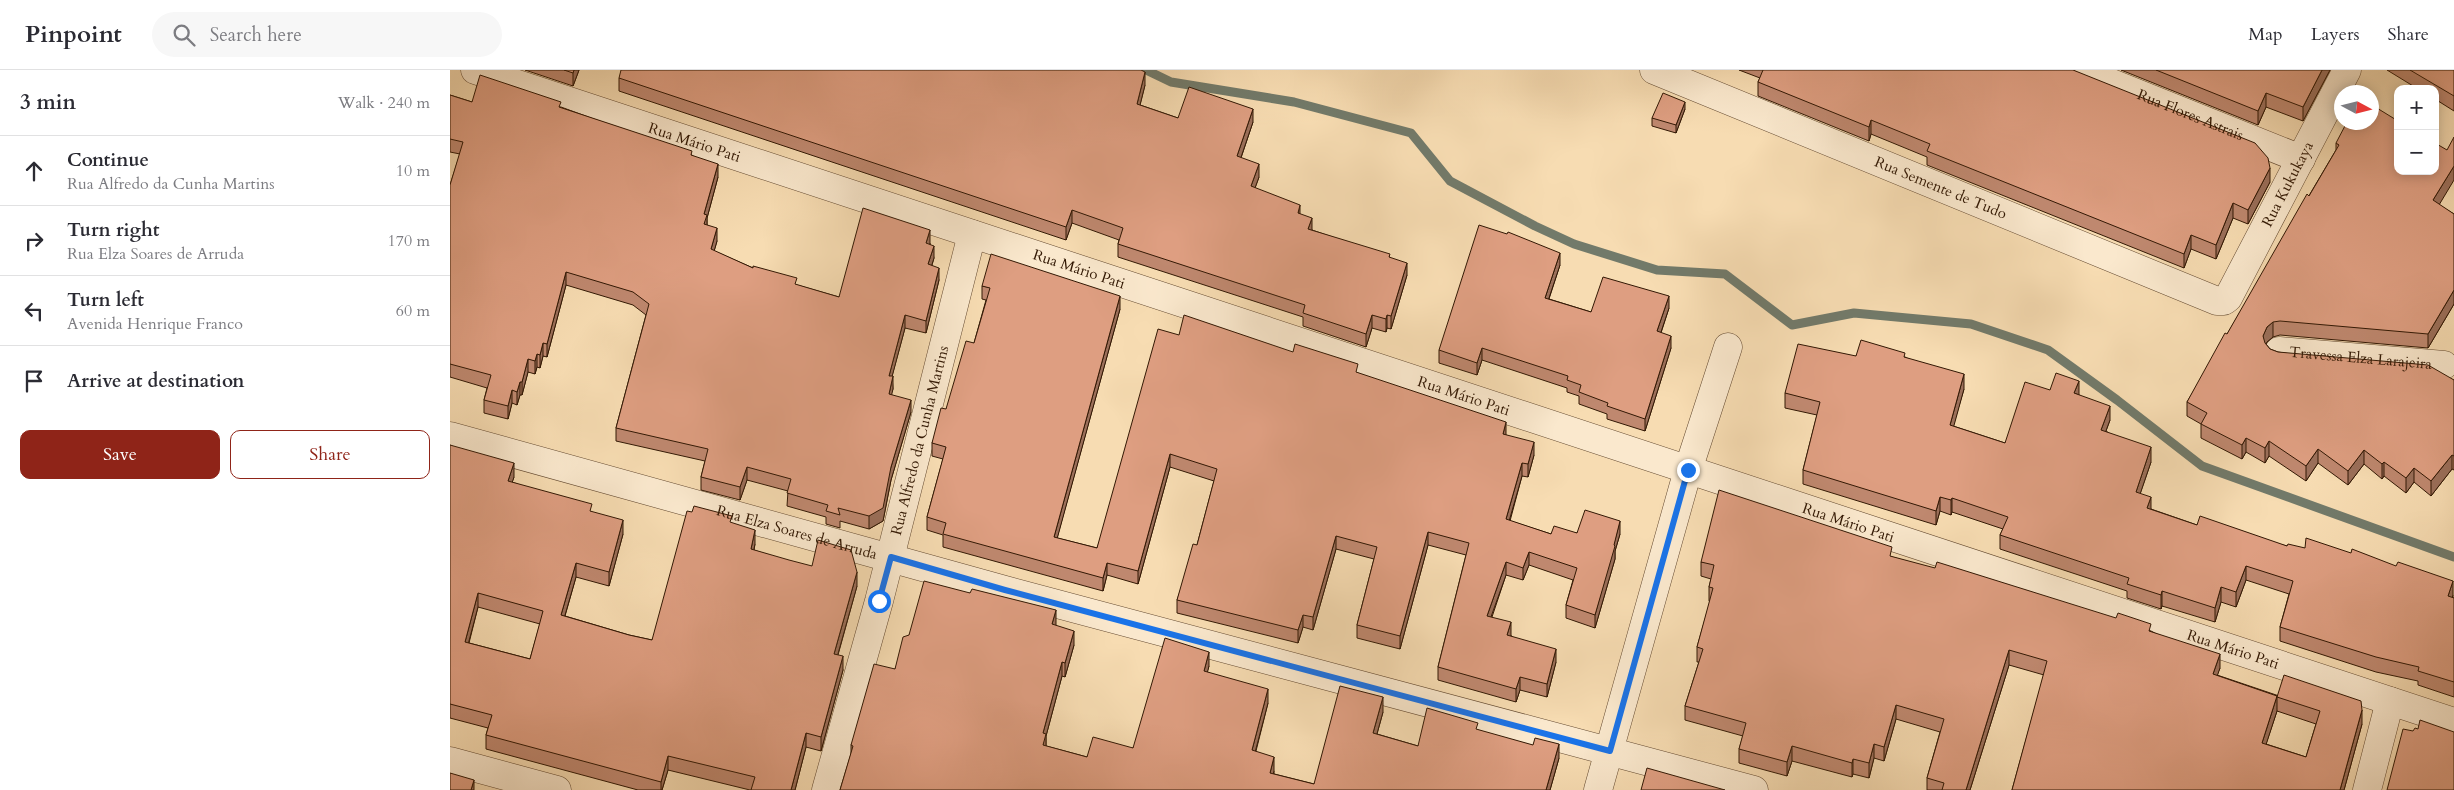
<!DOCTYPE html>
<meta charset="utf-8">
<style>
:root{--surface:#fff;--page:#f7f7f7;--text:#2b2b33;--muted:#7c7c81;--line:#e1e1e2;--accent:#8f2418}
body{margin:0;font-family:Cardo,serif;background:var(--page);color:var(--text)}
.controls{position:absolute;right:15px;top:15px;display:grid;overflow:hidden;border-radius:10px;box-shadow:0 2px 12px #0003}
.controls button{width:45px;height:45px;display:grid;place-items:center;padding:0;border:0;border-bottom:1px solid var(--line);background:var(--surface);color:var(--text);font:25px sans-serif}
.compass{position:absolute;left:1884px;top:15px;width:45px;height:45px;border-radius:50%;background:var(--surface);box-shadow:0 2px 12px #0003;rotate:97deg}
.stop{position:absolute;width:15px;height:15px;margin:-11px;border:4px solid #1a73e8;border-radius:50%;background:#fff}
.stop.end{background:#1a73e8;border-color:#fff;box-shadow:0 1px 5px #0008}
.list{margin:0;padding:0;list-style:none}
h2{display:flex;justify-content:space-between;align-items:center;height:65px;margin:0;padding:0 20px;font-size:21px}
h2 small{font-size:16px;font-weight:400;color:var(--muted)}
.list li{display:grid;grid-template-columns:32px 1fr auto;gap:15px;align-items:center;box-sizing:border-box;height:70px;padding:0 20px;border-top:1px solid var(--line)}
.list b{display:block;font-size:19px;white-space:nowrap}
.list p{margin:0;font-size:16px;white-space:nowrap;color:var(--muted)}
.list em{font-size:16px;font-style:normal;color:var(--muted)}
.actions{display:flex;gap:10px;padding:15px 20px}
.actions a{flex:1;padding:11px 0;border:1px solid var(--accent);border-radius:10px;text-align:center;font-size:18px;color:var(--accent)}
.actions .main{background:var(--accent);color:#fff}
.icon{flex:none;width:28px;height:28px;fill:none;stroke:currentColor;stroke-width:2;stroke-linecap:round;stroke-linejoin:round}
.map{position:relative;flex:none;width:2004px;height:720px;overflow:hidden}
header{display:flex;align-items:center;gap:30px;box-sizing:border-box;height:70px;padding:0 25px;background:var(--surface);border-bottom:1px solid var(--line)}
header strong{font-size:24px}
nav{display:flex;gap:28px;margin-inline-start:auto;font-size:18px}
.search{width:350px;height:45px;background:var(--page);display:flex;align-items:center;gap:12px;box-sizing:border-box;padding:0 18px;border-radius:28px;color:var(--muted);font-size:19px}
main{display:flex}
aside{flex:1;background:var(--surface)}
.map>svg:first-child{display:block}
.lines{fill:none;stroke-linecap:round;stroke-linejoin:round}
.stream{stroke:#727a6a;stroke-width:9}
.minor-casing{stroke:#634930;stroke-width:29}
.minor{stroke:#fae8cd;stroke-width:28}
.wall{fill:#bf886f;stroke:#321804;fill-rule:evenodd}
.shaded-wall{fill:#9b6f5a;stroke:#321804}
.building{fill:#de9e81;stroke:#321804;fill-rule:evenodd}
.route{stroke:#1a73e8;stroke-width:6}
.labels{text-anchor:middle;stroke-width:4.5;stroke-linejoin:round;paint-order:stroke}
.street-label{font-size:15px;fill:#321804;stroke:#fae8cd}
</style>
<header>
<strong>Pinpoint</strong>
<div class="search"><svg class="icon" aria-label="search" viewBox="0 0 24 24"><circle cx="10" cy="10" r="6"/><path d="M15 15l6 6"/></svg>Search here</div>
<nav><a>Map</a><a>Layers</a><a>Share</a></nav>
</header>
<main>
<aside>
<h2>3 min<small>Walk · 240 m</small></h2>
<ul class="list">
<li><svg class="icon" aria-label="ahead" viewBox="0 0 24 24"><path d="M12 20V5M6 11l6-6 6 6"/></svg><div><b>Continue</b><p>Rua Alfredo da Cunha Martins</p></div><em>10 m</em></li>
<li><svg class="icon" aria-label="right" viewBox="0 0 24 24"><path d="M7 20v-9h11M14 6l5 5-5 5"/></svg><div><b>Turn right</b><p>Rua Elza Soares de Arruda</p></div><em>170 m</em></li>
<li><svg class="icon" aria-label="left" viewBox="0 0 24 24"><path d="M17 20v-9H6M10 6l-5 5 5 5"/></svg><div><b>Turn left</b><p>Avenida Henrique Franco</p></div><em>60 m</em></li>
<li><svg class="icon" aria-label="arrive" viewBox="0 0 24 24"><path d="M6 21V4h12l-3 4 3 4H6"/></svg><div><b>Arrive at destination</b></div></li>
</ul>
<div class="actions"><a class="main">Save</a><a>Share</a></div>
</aside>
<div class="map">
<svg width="2004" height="720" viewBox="0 0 2004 720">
<rect width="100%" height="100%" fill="#f7dcb2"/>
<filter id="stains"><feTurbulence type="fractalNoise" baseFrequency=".004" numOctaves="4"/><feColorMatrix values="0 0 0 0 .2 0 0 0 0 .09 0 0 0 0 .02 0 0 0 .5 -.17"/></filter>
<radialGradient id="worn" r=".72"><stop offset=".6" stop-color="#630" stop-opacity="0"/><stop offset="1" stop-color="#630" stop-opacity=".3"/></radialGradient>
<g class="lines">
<path class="stream" d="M696,0L721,12L844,32L961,63L1000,111L1085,156L1124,174L1207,200L1275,204L1342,255L1404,243L1521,254L1598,280L1667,330L1752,396L2004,487"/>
<g class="minor-casing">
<g id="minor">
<path id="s1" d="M25,0L2004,652"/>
<path id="s2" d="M1204,0L1767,231H1774L1778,228L1897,0"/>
<path id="s3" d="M1629,0L1851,89"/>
<path id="s4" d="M1829,281L1994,295"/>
<path id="s5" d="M0,366L555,520L1304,720"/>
<path d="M0,691L107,720"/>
<path id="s6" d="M376,720L429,531L522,164"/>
<path d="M1148,720L1238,400L1278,277"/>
<path d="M1917,720L1940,631"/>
</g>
</g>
<use href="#minor" class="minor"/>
</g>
<path class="wall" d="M75,0H129L123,16Z
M1289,0H1623L1820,112L1798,154L1783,148L1766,189L1741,179L1734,198L1477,95V87L1421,64L1419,71L1308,26V12L1310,8Z
M1671,0H1880L1853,51L1816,37L1808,55Z
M1937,0H2004V41L1985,29V19H1968Z
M169,8L695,15L690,35L728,48L803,52L791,88L809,107L805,118L850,144L862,160L940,187L957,205L941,259L937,258L936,262L922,258L916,277L853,256V247L668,187V174L669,170L622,153L616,170L169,21Z
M0,25L22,32L111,37L242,85L268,107L257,148V155L267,171L264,181L303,198L347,215L389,227L480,173L484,188L482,195L489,210L476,263L455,258L442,306L443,319L441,324L461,342L441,410L433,451L419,459L390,451V458L376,454V447L337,436L338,421L297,410L290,430L251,420V407L255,391L166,371V358L196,245L183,235L116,215L97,287L93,286L90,298L87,297L85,304L78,302L72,325H70L67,335L62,333L58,349L34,343V330L37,318L0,307V115L10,84L0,82Z
M1235,39L1226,63L1202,56V48Z
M1886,73L2004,144V234L1978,278L1830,265L1823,267L1817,272L1816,274L1820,279L1828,282L2004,310V400L2002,399L1981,426L1964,412L1956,423L1934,406L1932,409L1914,394L1898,415L1868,393L1856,411L1819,386L1815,393L1796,382L1792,389L1751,368V354L1737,346V332L1886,80Z
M1110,195L1099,229L1141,242L1219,238L1211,263L1221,278L1195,361L1157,349V344L1129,334V326L1117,322V318L1032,290L1027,305L989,293V280Z
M532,216L670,239L607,468L647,478L729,265L908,303L1056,365L1084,385L1078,407L1072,406L1060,451L1101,464L1127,463L1170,464L1165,481V489L1145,558L1116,548V535L1123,510L1079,495L1073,510L1056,505L1042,547L1061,565V566L1106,592L1097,627L1070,620L1066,632L988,610V597L1016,485L978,475L950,579L907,568V555L924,489L886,479L863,560L853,557L848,573L727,543V530L747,475L764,411L720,397L688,514L657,505L653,521L493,477V465L477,460V447L493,389L482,386V373L524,273L536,230L532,229Z
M1406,286L1455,287L1514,319L1503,356L1555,373L1600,320L1629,325L1660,350L1656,361L1701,392L1690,424L1701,439L1747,455L1837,476L2003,525V528H2004V627L1968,615V611L1926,602L1830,571V557L1839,524L1796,510L1786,537L1771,532L1765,552L1712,536L1711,539L1677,528V521L1550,479V465L1553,459L1502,442L1501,445L1490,441L1486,455L1353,414V400L1367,345L1335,338V323Z
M0,375L64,407L62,412L142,442L173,464L159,516L126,507L115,546L179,565L202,570L282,453L305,474L304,480L407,516L388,585L393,600L371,681L356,677L345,720H300L218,700L212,720H188L36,679V665L38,658L0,648ZM28,537L90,554L80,589L19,573Z
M1442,487L1701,561L1770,598L1767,605L1912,654L1894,720H1562L1594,605L1559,595L1520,720H1477V708L1490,662L1446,649L1434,691L1424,688L1419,708L1403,704L1402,707L1342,691L1337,706L1289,693V679L1293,666L1235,650V636L1249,592H1247V577L1260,532L1259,531V517L1261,509L1251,506V492ZM1827,641L1866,654L1856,687L1816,674Z
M520,523L606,555L624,575L615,607L612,606L596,666V676L637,687L683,678L759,596L757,602L818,633L806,681L824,701V704L864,714L933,642L927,664L968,676L1028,660L1109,688L1100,720H390L401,684V675L445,599L459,565Z"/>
<path class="shaded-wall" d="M124,0H129L123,16V3Z
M1872,0H1880L1853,51V37Z
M695,2V15L687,47V34Z
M1816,23V37L1808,55V41Z
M1235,32V39L1226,63V55Z
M803,39V52L787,99V86Z
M1421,50V64L1419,71V57Z
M268,94V107L257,148V158L254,167V144Z
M809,94V107L801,129V116Z
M2004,96V110L1983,145V130Z
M1820,98V112L1798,154V140Z
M1783,133V148L1766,189V175Z
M850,135V148L848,143Z
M622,140V153L616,170V157Z
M862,148V161L858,159Z
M267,158V171L261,192V179Z
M480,160V173L476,186V173Z
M1741,165V179L1734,198V184Z
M484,176V188L478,207V194Z
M1110,183V195L1095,240V228Z
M957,193V205L941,259V246Z
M489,198V210L476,263V251Z
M116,202V215L97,287V274Z
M2004,220V234L1978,278V264Z
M670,226V239L604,480V467Z
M1219,226V238L1207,274V261Z
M455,245V258L439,318V306Z
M922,245V258L916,277V264Z
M937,245V258L936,262V249Z
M1823,252V267L1817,272L1813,280V266L1817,257Z
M1221,266V278L1195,361V349Z
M93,273V286L90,298V285Z
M1032,278V290L1027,305V293Z
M87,284V297L85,304V291Z
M78,289V302L72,325V312Z
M1514,304V319L1500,370V355Z
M443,306V319L439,336V324Z
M1629,311V325L1624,323Z
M70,312V325L67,335V322Z
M62,320V333L58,349V336Z
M461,330V342L441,410L433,451L419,459V446L441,397Z
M1660,336V350L1651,374V360Z
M1056,352V365L1053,364Z
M1796,368V382L1792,389V375Z
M1819,371V386L1815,393V378Z
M1084,372V385L1078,407V394Z
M1701,377V392L1686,436V422Z
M1868,379V393L1856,411V396Z
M1914,380V394L1898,415V401Z
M720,384V397L688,514V501Z
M2002,385V399L1981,426V411Z
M1934,392V406L1932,409V394Z
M64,393V407L58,425V411Z
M1072,393V406L1056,462V449Z
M297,397V410L290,430V417Z
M1964,398V412L1956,423V408Z
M1490,427V441L1486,455V441Z
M1701,427V442L1697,438Z
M1502,428V442L1501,445V430Z
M173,450V464L159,516V502Z
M1170,451V464L1165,481V489L1145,558V545Z
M305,460V474L301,493V479Z
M978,462V475L950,579V566Z
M886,466V479L863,560V547Z
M1079,482V495L1073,510V498Z
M1056,492V505L1037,558V546Z
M126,493V507L111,559V545Z
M657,493V505L653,521V508Z
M1796,496V510L1786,537V522Z
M407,502V516L384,598V584Z
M2003,511V525L1998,541V526Z
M1771,517V532L1765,552V538Z
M1712,521V536L1711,539V525Z
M28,523V537L15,586V572Z
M606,540V555L602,569V554Z
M853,545V557L848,573V560Z
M1061,552V565L1057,578V565Z
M624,561V575L615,607V593Z
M1106,579V592L1097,627V614Z
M1559,580V595L1520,720H1516Z
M759,582V596L754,616V601Z
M1770,584V598L1763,618V604Z
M393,586V600L371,681V667Z
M612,592V606L596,666V678L593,690V663Z
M1070,607V620L1066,632V619Z
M818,619V633L802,694V680Z
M1827,626V641L1812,687V673Z
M933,627V642L923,678V663Z
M1446,635V649L1434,691V677Z
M1912,640V654L1894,720H1890Z
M356,663V677L345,720H341Z
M1109,674V688L1100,720H1096Z
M1424,674V688L1419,708V693Z
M1342,676V691L1337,706V692Z
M218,686V700L212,720H211V712Z
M824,687V701L820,717V703Z
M1403,689V704L1402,707V693Z
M24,710V720H21Z"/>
<path class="building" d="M114,0H124L123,3Z
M171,0H691L695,2L687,34L728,48L739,17L803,39L787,86L809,94L801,116L850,135L848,143L862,148L858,159L940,184L939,187L957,193L941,246L937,245L936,249L922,245L916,264L853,243L855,235L668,174L673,158L622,140L616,157L169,8Z
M1313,0H1623L1805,73L1818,88L1820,98L1798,140L1783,133L1766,175L1741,165L1734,184L1477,81L1480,74L1421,50L1419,57L1308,12Z
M1706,0H1872L1853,37L1816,23L1808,41Z
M1960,0H2004V26Z
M30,5L111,32L109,37L242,81L241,85L268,94L254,144L257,145L254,154L267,158L261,179L303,198V196L347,208L345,214L389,227L413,138L480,160L476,173L484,176L478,194L489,198L476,251L455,245L439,306H443L439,324L461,330L441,397L433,438L419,446L388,438L390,445L376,441L378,435L337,423L341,409L297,397L290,417L251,407L258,379L166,358L199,234L183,222L116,202L97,274L93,273L90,285L87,284L85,291L78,289L72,312H70L67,322L62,320L58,336L34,330L41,305L0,294V115L13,72L0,69V25L22,32Z
M1213,23L1235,32L1226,55L1202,48Z
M1922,35L1948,51V101H1985V73L1997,80L2004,67V96L1983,130L2004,144V220L1978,264L1830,251L1823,252L1817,257L1813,266L1815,273L1820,279L1828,282L1978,295L2004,310V386L2002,385L1981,411L1964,398L1956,408L1934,392L1932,394L1914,380L1898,401L1868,379L1856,396L1819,371L1815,378L1796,368L1792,375L1751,354L1757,343L1737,332L1775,263L1777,264L1857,124L1859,126L1889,75L1886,73L1897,52H1922Z
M1029,155L1057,164L1058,162L1110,183L1095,228L1141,242L1153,207L1219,226L1207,261L1221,266L1195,349L1157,336L1158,333L1129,322L1131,315L1117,310L1118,306L1032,278L1027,293L989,280Z
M541,184L670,226L604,467L647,478L708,259L729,265L734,245L843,282L845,274L908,294L906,302L1056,352L1053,364L1084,372L1078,394L1072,393L1056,449L1101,464L1104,456L1127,463L1135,440L1170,451L1164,475L1165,476L1145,545L1116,535L1127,498L1079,482L1073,498L1056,492L1037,546L1061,552L1057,565L1106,579L1097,614L1070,607L1066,619L988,597L1019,473L978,462L950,566L907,555L927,477L886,466L863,547L853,545L848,560L727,530L743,474L747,475L767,399L720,384L688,501L657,493L653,508L493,464L496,453L477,447L496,377L482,373L491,338L496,339L516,271L524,273L540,218L532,216Z
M1411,270L1455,283L1454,287L1514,304L1500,355L1555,373L1575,312L1600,320L1606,303L1629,311L1624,323L1660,336L1651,360L1701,377L1686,422L1701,427L1697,438L1747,455L1750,446L1837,476L1838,474L1855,478L1856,468L1901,483L1902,479L1946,496L1948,492L2003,511L1998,526L2004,528V612L1968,601L1969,597L1926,587L1830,557L1843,511L1796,496L1786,522L1771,517L1765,538L1712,521L1711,525L1677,514L1679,508L1550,465L1558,447L1502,428L1501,430L1490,427L1486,441L1353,400L1370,332L1335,323L1348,274L1406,286Z
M0,375L64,393L58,411L142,434L140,441L173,450L159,502L126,493L111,545L179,565L202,570L237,441L242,442L244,436L282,446L280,452L305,460L301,479L339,490L362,496L368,470L401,480L407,502L384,584L393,586L371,667L356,663L341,720H301L305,707L218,686L211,712L36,665L42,645L0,634ZM28,523L93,541L80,589L15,572Z
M1269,420L1442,477L1440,486L1485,498L1487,492L1666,548L1668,543L1701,554L1699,561L1770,584L1763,604L1827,626L1812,673L1856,687L1870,641L1827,627L1834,605L1908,630L1911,631L1912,640L1890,720H1562L1597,591L1559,580L1516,720H1492L1494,713L1477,708L1494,649L1446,635L1434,677L1424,674L1419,693L1403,689L1402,693L1342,676L1337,692L1289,679L1296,653L1235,636L1253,579L1247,577L1263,518L1259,517L1264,495L1251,492Z
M474,511L520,523L522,519L606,540L602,554L624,561L615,593L612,592L593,663L596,664L593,675L637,687L643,667L683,678L715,568L759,582L754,601L818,619L802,680L824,687L820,703L864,714L890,616L933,627L923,663L968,676L977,638L1028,653L1026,659L1083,675L1085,668L1109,674L1096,720H390L403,676L401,675L424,594L445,599L453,567L459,565Z
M1970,650L2004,662V720H1937L1953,659L1963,661L1965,658L1968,659Z
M1197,698L1275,720H1191Z
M0,703L24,710L21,720H0Z"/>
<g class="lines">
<path class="route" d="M429,531L441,487L555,520L1160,681L1238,400"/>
</g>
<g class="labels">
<g class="street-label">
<text dy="5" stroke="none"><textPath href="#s3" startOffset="120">Rua Flores Astrais</textPath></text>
<text dy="5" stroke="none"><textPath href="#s1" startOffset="231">Rua Mário Pati</textPath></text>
<text dy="5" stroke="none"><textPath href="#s2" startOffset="749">Rua Kukukaya</textPath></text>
<text dy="5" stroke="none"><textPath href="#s2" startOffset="310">Rua Semente de Tudo</textPath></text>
<text dy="5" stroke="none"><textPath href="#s1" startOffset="636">Rua Mário Pati</textPath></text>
<text dy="5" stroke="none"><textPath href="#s4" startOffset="82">Travessa Elza Larajeira</textPath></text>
<text dy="5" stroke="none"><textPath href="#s1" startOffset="1041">Rua Mário Pati</textPath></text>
<text dy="5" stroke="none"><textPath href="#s6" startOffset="362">Rua Alfredo da Cunha Martins</textPath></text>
<text dy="5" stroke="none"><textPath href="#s1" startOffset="1446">Rua Mário Pati</textPath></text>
<text dy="5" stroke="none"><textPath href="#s5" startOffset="360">Rua Elza Soares de Arruda</textPath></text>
<text dy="5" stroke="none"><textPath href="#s1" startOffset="1851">Rua Mário Pati</textPath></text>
</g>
</g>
<rect width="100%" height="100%" filter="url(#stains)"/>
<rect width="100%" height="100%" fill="url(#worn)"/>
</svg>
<div class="controls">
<button>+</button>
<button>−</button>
</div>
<svg class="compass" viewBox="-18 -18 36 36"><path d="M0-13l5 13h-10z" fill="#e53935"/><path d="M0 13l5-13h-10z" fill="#7c7c81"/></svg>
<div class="stop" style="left:429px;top:531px"></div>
<div class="stop end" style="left:1238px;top:400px"></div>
</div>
</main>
